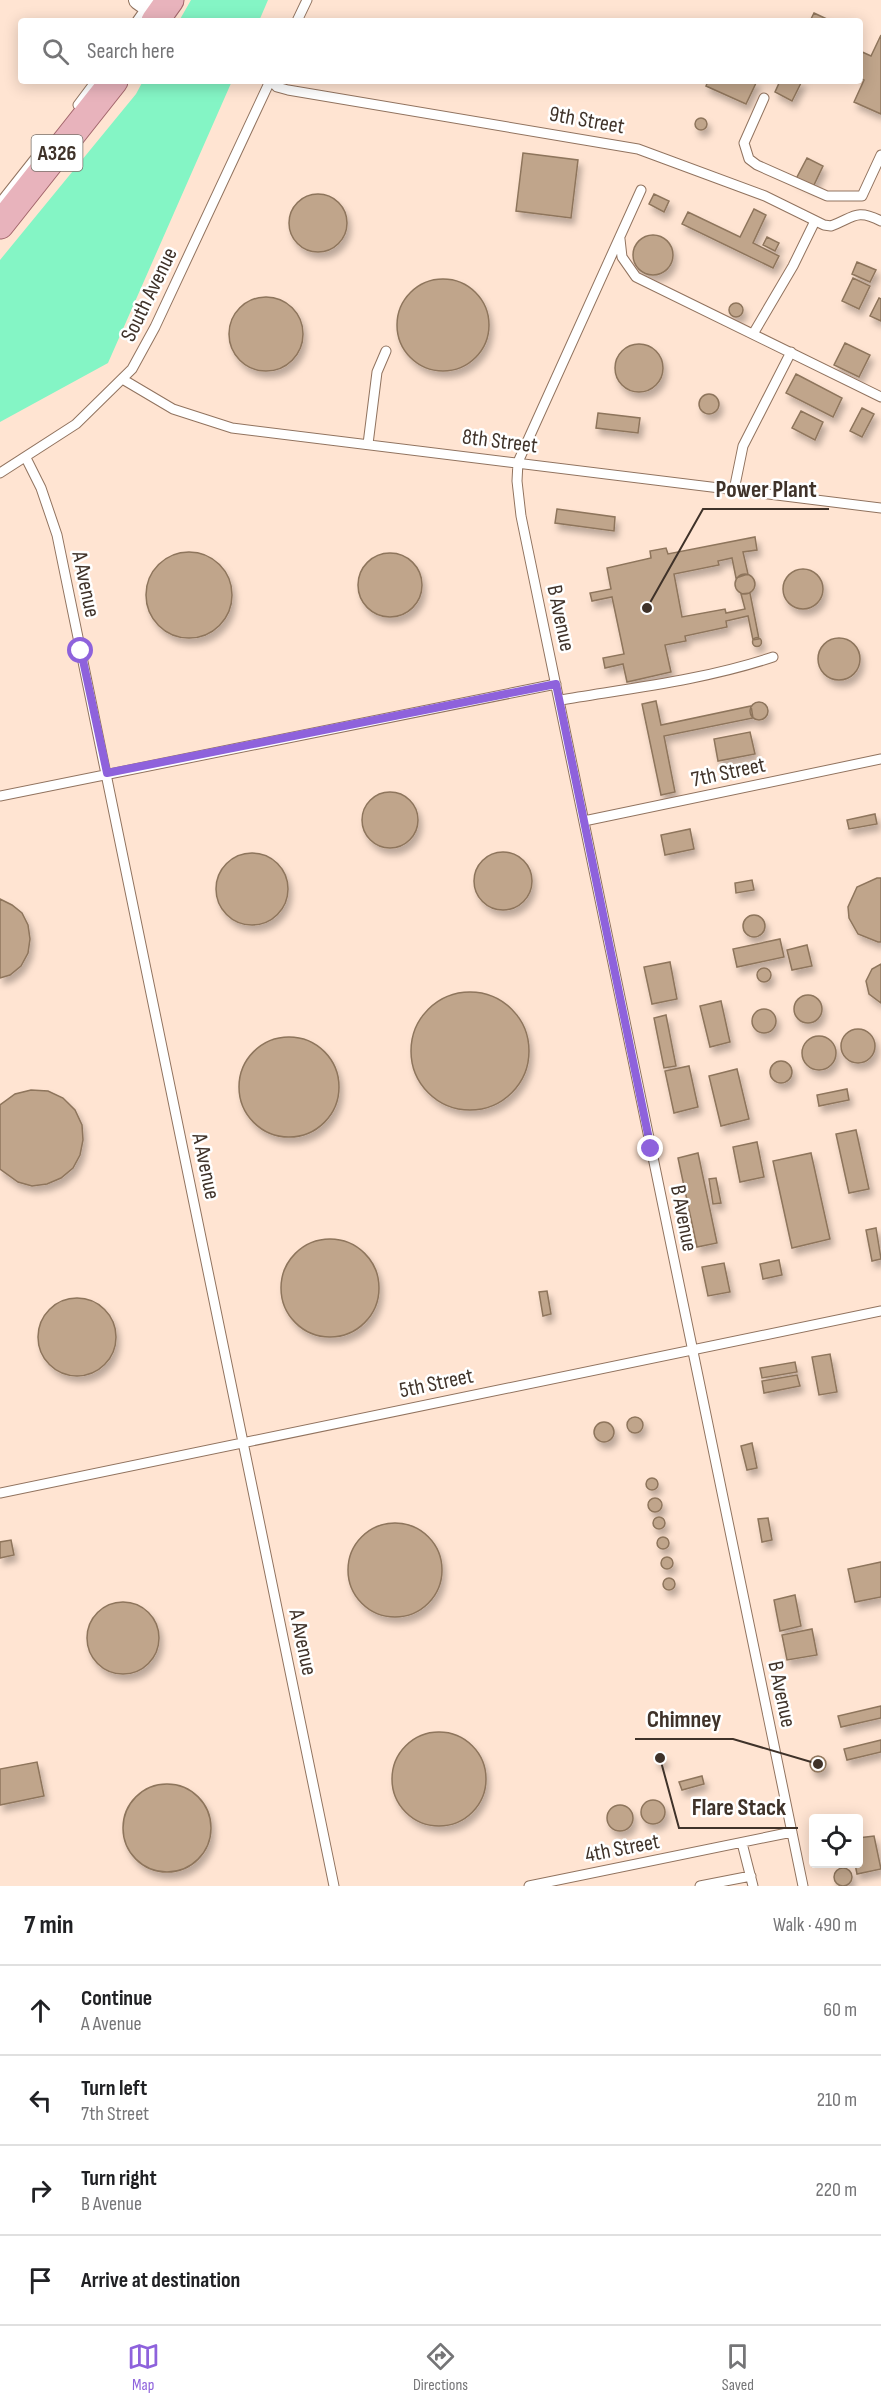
<!DOCTYPE html>
<meta charset="utf-8">
<style>
:root{--surface:#fff;--page:#f6f6f6;--text:#202124;--muted:#757577;--line:#e0e0e0;--accent:#8e62dc}
body{margin:0;font-family:"Sofia Sans Condensed",sans-serif;background:var(--page);color:var(--text)}
.controls{position:absolute;right:18px;bottom:18px;display:grid;overflow:hidden;border-radius:6px;box-shadow:0 3px 15px #0003}
.controls button{width:54px;height:54px;display:grid;place-items:center;padding:0;border:0;border-bottom:2px solid var(--line);background:var(--surface);color:var(--text);font:30px sans-serif}
.stop{position:absolute;width:18px;height:18px;margin:-14px;border:4px solid #8e62dc;border-radius:50%;background:#fff}
.stop.end{background:#8e62dc;border-color:#fff;box-shadow:0 2px 6px #0008}
.list{margin:0;padding:0;list-style:none}
h2{display:flex;justify-content:space-between;align-items:center;height:78px;margin:0;padding:0 24px;font-size:26px}
h2 small{font-size:20px;font-weight:400;color:var(--muted)}
.list li{display:grid;grid-template-columns:39px 1fr auto;gap:18px;align-items:center;box-sizing:border-box;height:90px;padding:0 24px;border-top:2px solid var(--line)}
.list b{display:block;font-size:22px;white-space:nowrap}
.list p{margin:0;font-size:20px;white-space:nowrap;color:var(--muted)}
.list em{font-size:20px;font-style:normal;color:var(--muted)}
.icon{flex:none;width:33px;height:33px;fill:none;stroke:currentColor;stroke-width:2;stroke-linecap:round;stroke-linejoin:round}
.map{position:relative;flex:none;width:881px;height:1886px;overflow:hidden}
.search{position:absolute;background:var(--surface);box-shadow:0 3px 15px #0003;left:18px;right:18px;top:18px;height:66px;display:flex;align-items:center;gap:15px;box-sizing:border-box;padding:0 21px;border-radius:6px;color:var(--muted);font-size:22px}
.sheet{height:438px;background:var(--surface)}
nav{display:flex;justify-content:space-around;align-items:center;box-sizing:border-box;height:84px;border-top:2px solid var(--line);background:var(--surface);font-size:16px;color:var(--muted)}
nav a{display:grid;justify-items:center;gap:3px}
nav .on{color:var(--accent)}
.map>svg:first-child{display:block}
.green{fill:#84f5c5}
.building{fill:#c0a58b;stroke:#8e755c;stroke-width:1.5;filter:url(#shadow)}
.lines{fill:none;stroke-linecap:round;stroke-linejoin:round}
.service-casing{stroke:#91735f;stroke-width:11}
.minor-casing{stroke:#91735f;stroke-width:20}
.primary-casing{stroke:#a2656b;stroke-width:29}
.service{stroke:#fff;stroke-width:9}
.minor{stroke:#fff;stroke-width:18}
.primary{stroke:#e8b3bc;stroke-width:27}
.route{stroke:#8e62dc;stroke-width:8}
.labels{text-anchor:middle;stroke-width:5;stroke-linejoin:round;paint-order:stroke}
.shield{fill:#fff;stroke:#797069;stroke-width:1.5}
.shield-label{font-size:21px;font-weight:bold;fill:#3f3229}
.street-label{font-size:22px;fill:#3f3229;stroke:#fff}
.leader{fill:none;stroke:#3f3229;stroke-width:2}
.callout-dot{fill:#3f3229;stroke:#fff;stroke-width:2}
.callout-label{font-size:24px;text-anchor:middle;font-weight:bold;fill:#3f3229;stroke:#fff;stroke-width:5;stroke-linejoin:round;paint-order:stroke}
</style>
<div class="map">
<svg width="881" height="1886" viewBox="0 0 881 1886">
<defs>
<filter id="shadow"><feDropShadow dx="3.5" dy="6" stdDeviation="3" flood-color="#0004"/></filter>
</defs>
<rect width="100%" height="100%" fill="#ffe4d2"/>
<path class="green" d="M191,0H268L259,21H179Z
M143,81H232L108,363L0,422V260L136,94Z"/>
<path class="building" d="M814,13L831,21H810Z
M881,35V114L854,102L864,80L860,78V51L871,56Z
M708,81H757L746,104L706,86Z
M780,81H802L792,101L775,92Z
M695 124a6 6 0 1 1 12 0a6 6 0 1 1-12 0Z
M523,153L578,160L571,218L516,211Z
M807,158L823,166L813,187L796,179Z
M289 223a29 29 0 1 1 58 0a29 29 0 1 1-58 0Z
M654,194L669,201L664,212L649,204Z
M754,209L766,215L753,243L779,256L773,268L682,224L688,212L740,237Z
M633 255a20 20 0 1 1 40 0a20 20 0 1 1-40 0Z
M767,237L779,243L775,251L763,245Z
M857,262L876,270L870,282L852,274Z
M853,278L870,286L859,309L842,301Z
M397 325a46 46 0 1 1 92 0a46 46 0 1 1-92 0Z
M229 334a37 37 0 1 1 74 0a37 37 0 1 1-74 0Z
M879,298L881,299V321L870,316Z
M729 310a7 7 0 1 1 14 0a7 7 0 1 1-14 0Z
M845,343L870,355L859,377L834,365Z
M615 368a24 24 0 1 1 48 0a24 24 0 1 1-48 0Z
M796,374L842,398L833,417L786,393Z
M699 404a10 10 0 1 1 20 0a10 10 0 1 1-20 0Z
M862,408L874,414L862,437L850,431Z
M801,411L823,422L815,440L792,428Z
M598,413L640,418L638,433L596,428Z
M557,509L615,517L614,531L555,523Z
M755,537L757,550L743,552L748,574L736,578L732,558L718,561L719,565L674,574L682,617L725,609L726,613L745,609L741,594L750,593L759,639L753,640L748,616L726,621L727,627L685,636L686,641L665,645L671,672L627,682L623,664L605,668L603,658L624,654L612,597L592,601L590,593L611,589L607,568L651,558L650,551L666,548L668,554Z
M146 595a43 43 0 1 1 86 0a43 43 0 1 1-86 0Z
M358 585a32 32 0 1 1 64 0a32 32 0 1 1-64 0Z
M783 589a20 20 0 1 1 40 0a20 20 0 1 1-40 0Z
M735 584a10 10 0 1 1 20 0a10 10 0 1 1-20 0Z
M752.5 642a4.5 4.5 0 1 1 9 0a4.5 4.5 0 1 1-9 0Z
M818 659a21 21 0 1 1 42 0a21 21 0 1 1-42 0Z
M656,701L661,725L751,706L753,718L664,736L675,792L661,795L642,704Z
M750 711a9 9 0 1 1 18 0a9 9 0 1 1-18 0Z
M750,732L755,754L718,761L714,739Z
M362 820a28 28 0 1 1 56 0a28 28 0 1 1-56 0Z
M875,814L877,824L849,829L847,820Z
M690,829L694,849L665,855L661,835Z
M474 881a29 29 0 1 1 58 0a29 29 0 1 1-58 0Z
M216 889a36 36 0 1 1 72 0a36 36 0 1 1-72 0Z
M877,878H881V942H878L858,934L849,918L848,907L857,887Z
M752,880L754,890L736,893L735,883Z
M0,899L12,905L22,913L28,925L30,939L28,953L21,966L10,975L0,978Z
M743 926a11 11 0 1 1 22 0a11 11 0 1 1-22 0Z
M780,939L784,957L737,967L733,949Z
M807,945L812,966L792,970L787,950Z
M670,962L677,999L652,1004L644,967Z
M881,964V1003L869,994L866,981L872,969Z
M757 975a7 7 0 1 1 14 0a7 7 0 1 1-14 0Z
M411 1051a59 59 0 1 1 118 0a59 59 0 1 1-118 0Z
M794 1009a14 14 0 1 1 28 0a14 14 0 1 1-28 0Z
M721,1001L730,1042L710,1047L700,1006Z
M752 1021a12 12 0 1 1 24 0a12 12 0 1 1-24 0Z
M666,1015L676,1066L664,1068L654,1018Z
M841 1046a17 17 0 1 1 34 0a17 17 0 1 1-34 0Z
M802 1053a17 17 0 1 1 34 0a17 17 0 1 1-34 0Z
M239 1087a50 50 0 1 1 100 0a50 50 0 1 1-100 0Z
M770 1072a11 11 0 1 1 22 0a11 11 0 1 1-22 0Z
M689,1066L698,1107L674,1113L665,1071Z
M737,1069L749,1119L721,1126L709,1076Z
M847,1089L849,1100L819,1106L817,1095Z
M31,1090L48,1091L63,1098L75,1110L82,1125L83,1140L80,1155L73,1168L61,1178L47,1184L32,1186L18,1182L0,1169V1105L15,1094Z
M856,1130L869,1189L849,1193L836,1134Z
M757,1142L764,1177L740,1182L733,1147Z
M698,1153L717,1243L697,1247L678,1158Z
M811,1153L830,1239L792,1248L773,1161Z
M716,1178L721,1203L713,1204L709,1179Z
M876,1228L881,1259L872,1261L866,1230Z
M281 1288a49 49 0 1 1 98 0a49 49 0 1 1-98 0Z
M779,1260L782,1275L763,1279L760,1264Z
M724,1263L730,1292L708,1296L702,1267Z
M547,1291L551,1314L543,1316L539,1292Z
M38 1337a39 39 0 1 1 78 0a39 39 0 1 1-78 0Z
M830,1354L837,1392L819,1395L812,1357Z
M795,1362L797,1372L762,1378L760,1368Z
M797,1375L800,1386L764,1393L762,1381Z
M627 1425a8 8 0 1 1 16 0a8 8 0 1 1-16 0Z
M594 1432a10 10 0 1 1 20 0a10 10 0 1 1-20 0Z
M752,1443L757,1468L747,1470L741,1446Z
M646 1484a6 6 0 1 1 12 0a6 6 0 1 1-12 0Z
M648 1505a7 7 0 1 1 14 0a7 7 0 1 1-14 0Z
M653 1523a6 6 0 1 1 12 0a6 6 0 1 1-12 0Z
M768,1518L772,1540L762,1542L758,1519Z
M348 1570a47 47 0 1 1 94 0a47 47 0 1 1-94 0Z
M657 1543a6 6 0 1 1 12 0a6 6 0 1 1-12 0Z
M11,1540L14,1555L0,1558V1542Z
M661 1563a6 6 0 1 1 12 0a6 6 0 1 1-12 0Z
M881,1562V1597L855,1602L848,1569Z
M663 1584a6 6 0 1 1 12 0a6 6 0 1 1-12 0Z
M795,1595L801,1626L780,1631L774,1600Z
M87 1638a36 36 0 1 1 72 0a36 36 0 1 1-72 0Z
M812,1629L817,1655L787,1660L782,1635Z
M881,1706V1718L841,1727L838,1716Z
M392 1779a47 47 0 1 1 94 0a47 47 0 1 1-94 0Z
M881,1740V1752L847,1760L844,1749Z
M655.5 1759a4.5 4.5 0 1 1 9 0a4.5 4.5 0 1 1-9 0Z
M810 1764a8 8 0 1 1 16 0a8 8 0 1 1-16 0Z
M37,1762L44,1796L0,1805V1769Z
M702,1776L704,1784L682,1790L679,1782Z
M123 1828a44 44 0 1 1 88 0a44 44 0 1 1-88 0Z
M641 1812a12 12 0 1 1 24 0a12 12 0 1 1-24 0Z
M607 1818a13 13 0 1 1 26 0a13 13 0 1 1-26 0Z
M874,1836L881,1869L857,1874L855,1864H858V1838Z
M834 1877a9 9 0 1 1 18 0a9 9 0 1 1-18 0Z"/>
<g class="lines">
<g class="service-casing">
<path id="service" d="M137,21L149,4
M297,21L307,0
M271,81L277,87L288,90L638,149L765,196L824,225L831,226C853,218 856,208 881,221
M764,98L744,143L749,159L757,165L827,196H862L881,155
M78,105L96,81
M641,190L518,462L517,481L521,516L803,1886
M0,203L45,146
M620,239L622,257L636,277L881,397
M753,334L793,266L815,221
M124,380L173,409L232,428L881,508
M368,444L377,372L386,351
M26,458L41,488L57,535L334,1886
M0,473L76,424L132,369L155,327L270,81
M734,490L743,446L791,352
M560,700C632,688 704,680 773,657
M0,796L556,684
M584,821L881,759
M0,1493L881,1311
M742,1843L753,1886
M529,1886L792,1832
M700,1886L751,1876"/>
</g>
<g class="minor-casing">
<path id="minor" d="M138,0L159,15"/>
</g>
<g class="primary-casing">
<path id="primary" d="M155,21L170,0
M0,225L114,81"/>
</g>
<use href="#service" class="service"/>
<use href="#minor" class="minor"/>
<use href="#primary" class="primary"/>
</g>
<g class="lines">
<path class="route" d="M81,651L107,773L556,684L651,1149"/>
</g>
<g class="labels">
<rect class="shield" x="31.5" y="135" width="51" height="36" rx="4.5"/>
<g class="shield-label">
<text x="57" y="160">A326</text>
</g>
<g class="street-label">
<text transform="translate(587 119) rotate(10)" y="8">9th Street</text>
<text transform="translate(148 294) rotate(-64)" y="8">South Avenue</text>
<text transform="translate(500 440) rotate(7)" y="8">8th Street</text>
<text transform="translate(87 584) rotate(78)" y="8">A Avenue</text>
<text transform="translate(562 618) rotate(78)" y="8">B Avenue</text>
<text transform="translate(728 771) rotate(-12)" y="8">7th Street</text>
<text transform="translate(207 1166) rotate(78)" y="8">A Avenue</text>
<text transform="translate(685 1218) rotate(79)" y="8">B Avenue</text>
<text transform="translate(436 1382) rotate(-12)" y="8">5th Street</text>
<text transform="translate(304 1642) rotate(78)" y="8">A Avenue</text>
<text transform="translate(783 1694) rotate(78)" y="8">B Avenue</text>
<text transform="translate(622 1847) rotate(-11)" y="8">4th Street</text>
</g>
</g>
<path class="leader" d="M647 608L703 509H829M818 1764L733 1739H635M660 1758L679 1828H798"/>
<g class="callout-dot">
<circle cx="647" cy="608" r="6"/>
<circle cx="818" cy="1764" r="6"/>
<circle cx="660" cy="1758" r="6"/>
</g>
<g class="callout-label">
<text x="766" y="497">Power Plant</text>
<text x="684" y="1727">Chimney</text>
<text x="739" y="1815">Flare Stack</text>
</g>
</svg>
<div class="controls">
<button><svg class="icon" aria-label="locate" viewBox="0 0 24 24"><circle cx="12" cy="12" r="6"/><path d="M12 2v4M12 18v4M2 12h4M18 12h4"/></svg></button>
</div>
<div class="stop" style="left:81px;top:651px"></div>
<div class="stop end" style="left:651px;top:1149px"></div>
<div class="search"><svg class="icon" aria-label="search" viewBox="0 0 24 24"><circle cx="10" cy="10" r="6"/><path d="M15 15l6 6"/></svg>Search here</div>
</div>
<section class="sheet">
<h2>7 min<small>Walk · 490 m</small></h2>
<ul class="list">
<li><svg class="icon" aria-label="ahead" viewBox="0 0 24 24"><path d="M12 20V5M6 11l6-6 6 6"/></svg><div><b>Continue</b><p>A Avenue</p></div><em>60 m</em></li>
<li><svg class="icon" aria-label="left" viewBox="0 0 24 24"><path d="M17 20v-9H6M10 6l-5 5 5 5"/></svg><div><b>Turn left</b><p>7th Street</p></div><em>210 m</em></li>
<li><svg class="icon" aria-label="right" viewBox="0 0 24 24"><path d="M7 20v-9h11M14 6l5 5-5 5"/></svg><div><b>Turn right</b><p>B Avenue</p></div><em>220 m</em></li>
<li><svg class="icon" aria-label="arrive" viewBox="0 0 24 24"><path d="M6 21V4h12l-3 4 3 4H6"/></svg><div><b>Arrive at destination</b></div></li>
</ul>
</section>
<nav>
<a class="on"><svg class="icon" aria-label="map" viewBox="0 0 24 24"><path d="M3 6l6-2 6 2 6-2v14l-6 2-6-2-6 2zM9 4v14M15 6v14"/></svg>Map</a>
<a><svg class="icon" aria-label="directions" viewBox="0 0 24 24"><path d="M12 3l9 9-9 9-9-9zM9 14v-3h6M13 9l2 2-2 2"/></svg>Directions</a>
<a><svg class="icon" aria-label="saved" viewBox="0 0 24 24"><path d="M7 4h10v16l-5-4-5 4z"/></svg>Saved</a>
</nav>
